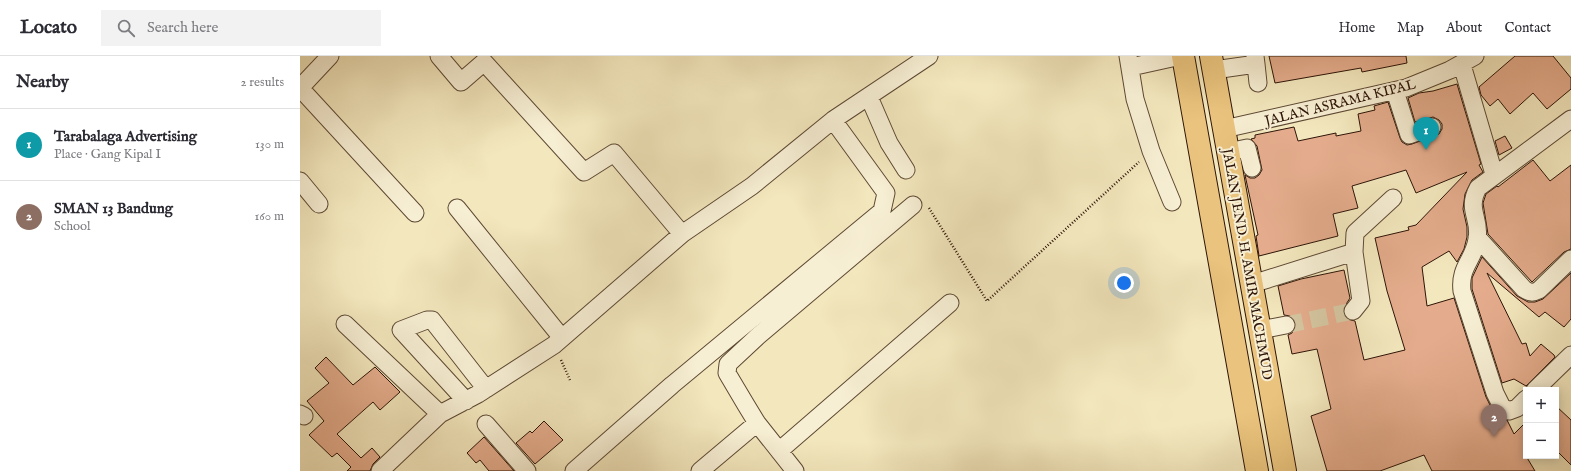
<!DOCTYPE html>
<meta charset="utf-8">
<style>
:root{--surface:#fff;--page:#f2f2f3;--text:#2b2b33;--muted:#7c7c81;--line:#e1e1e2;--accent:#db2777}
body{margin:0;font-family:"IM FELL English",serif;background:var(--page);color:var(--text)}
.controls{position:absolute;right:12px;bottom:12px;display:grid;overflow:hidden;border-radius:0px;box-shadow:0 2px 10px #0003}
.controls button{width:36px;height:36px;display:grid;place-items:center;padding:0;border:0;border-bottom:1px solid var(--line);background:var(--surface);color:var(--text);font:20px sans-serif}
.you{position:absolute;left:824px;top:227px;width:14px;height:14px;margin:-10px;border:3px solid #fff;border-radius:50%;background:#1a73e8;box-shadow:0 0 0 6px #1a73e833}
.badge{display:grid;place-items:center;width:26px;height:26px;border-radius:50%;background:var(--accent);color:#fff;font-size:13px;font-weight:700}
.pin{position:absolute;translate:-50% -33px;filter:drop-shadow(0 1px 2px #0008)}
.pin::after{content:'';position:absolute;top:21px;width:14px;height:12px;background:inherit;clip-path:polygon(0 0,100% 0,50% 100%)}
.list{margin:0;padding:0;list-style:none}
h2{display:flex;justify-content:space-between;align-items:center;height:52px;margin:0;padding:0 16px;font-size:17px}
h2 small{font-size:13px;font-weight:400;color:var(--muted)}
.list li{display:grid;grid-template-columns:26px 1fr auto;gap:12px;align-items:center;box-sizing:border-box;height:72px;padding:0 16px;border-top:1px solid var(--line)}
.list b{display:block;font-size:15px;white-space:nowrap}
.list p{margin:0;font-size:13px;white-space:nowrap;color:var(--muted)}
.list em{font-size:13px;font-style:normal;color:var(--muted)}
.icon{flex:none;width:22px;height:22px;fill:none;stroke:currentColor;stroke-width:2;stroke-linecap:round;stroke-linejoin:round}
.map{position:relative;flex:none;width:1271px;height:415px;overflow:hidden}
header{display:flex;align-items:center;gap:24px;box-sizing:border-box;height:56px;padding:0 20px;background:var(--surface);border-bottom:1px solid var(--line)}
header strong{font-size:19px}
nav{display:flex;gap:22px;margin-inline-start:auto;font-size:14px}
.search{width:280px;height:36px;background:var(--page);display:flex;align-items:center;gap:10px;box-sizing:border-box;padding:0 14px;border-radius:0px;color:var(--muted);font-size:15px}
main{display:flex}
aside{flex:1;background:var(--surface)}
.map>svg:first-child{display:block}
.building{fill:#e4ac8c;stroke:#2d1407}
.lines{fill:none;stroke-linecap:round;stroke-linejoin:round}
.minor-tunnel{stroke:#d5c7a2;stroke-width:17;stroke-dasharray:17 8;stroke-linecap:butt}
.minor-casing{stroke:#5e4934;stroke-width:19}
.highway-casing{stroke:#2d1407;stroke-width:24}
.path{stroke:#2d1407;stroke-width:2.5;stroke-dasharray:1 2;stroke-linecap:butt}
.minor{stroke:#f7efd4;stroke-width:17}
.highway{stroke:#eac47e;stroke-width:22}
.labels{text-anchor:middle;stroke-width:4;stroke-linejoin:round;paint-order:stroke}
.street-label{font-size:14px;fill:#2d1407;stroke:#f7efd4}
</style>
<header>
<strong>Locato</strong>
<div class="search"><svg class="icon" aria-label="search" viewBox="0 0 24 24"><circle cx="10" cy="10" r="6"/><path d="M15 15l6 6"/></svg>Search here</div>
<nav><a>Home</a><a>Map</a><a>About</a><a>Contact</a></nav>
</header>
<main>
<aside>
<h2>Nearby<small>2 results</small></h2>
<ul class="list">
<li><span class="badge" style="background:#0f9aa8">1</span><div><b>Tarabalaga Advertising</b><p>Place · Gang Kipal I</p></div><em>130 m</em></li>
<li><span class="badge" style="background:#8d6e63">2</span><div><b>SMAN 13 Bandung</b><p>School</p></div><em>160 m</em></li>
</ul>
</aside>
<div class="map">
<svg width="1271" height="415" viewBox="0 0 1271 415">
<rect width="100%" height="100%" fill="#f3e7bd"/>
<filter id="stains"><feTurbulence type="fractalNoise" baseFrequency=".005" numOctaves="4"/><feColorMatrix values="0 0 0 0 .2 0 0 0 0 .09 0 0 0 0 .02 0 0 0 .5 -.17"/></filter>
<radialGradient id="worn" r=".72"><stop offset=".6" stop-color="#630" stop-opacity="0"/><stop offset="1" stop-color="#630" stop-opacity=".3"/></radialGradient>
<path class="building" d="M969,0H1106L1107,7L1062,16L1061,12L975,27Z
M1215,0H1253L1271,22V33L1247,53L1233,37L1210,58L1198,43L1190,50L1181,39L1179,31Z
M1157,28L1181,108L1179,109L1183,116L1172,124L1165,138L1163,153L1167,171V181L1164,193L1157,206L1149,195L1122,211L1127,250L1154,242L1186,341L1193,355L1198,360L1200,366L1204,364H1207L1214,378L1226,366V400L1235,415H1132L1124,399L1080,415H1027L1011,360L1031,353L1017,293L992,298L988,279L992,277L995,273L996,267L993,262L990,260L984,259L978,230L1001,223L1044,214L1050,242L1043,253L1044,258L1047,263L1055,265L1064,304L1105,294L1087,235L1075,182L1109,174L1108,171L1116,169L1167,116L1116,137L1106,114L1052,130L1058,152L1033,158L1038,180L959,200L956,180L958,179L945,119L950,122H955L959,119L962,114L957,90L951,83L955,82V79L994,71L998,85L1036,77V80L1061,75L1058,58L1075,54L1074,50L1088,46L1100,82L1102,86L1107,89L1112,88L1139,78L1142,73V68L1139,64L1133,61L1115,66L1108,42L1119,37L1133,35Z
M1205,80L1212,92L1199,99L1195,85Z
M1233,104L1250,125L1271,109V193L1264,196L1232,226L1188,178L1183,147L1186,138L1197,130L1198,131Z
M1182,201L1217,240L1228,246H1235L1243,243L1271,217V263L1264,271L1245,256L1239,261L1187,217L1222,288L1226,287L1230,300L1241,288L1254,299L1255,301L1226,330L1214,323L1202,327L1172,233V222Z
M26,301L53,329L75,311L100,336L80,354L73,346L37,378L61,402L72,392L80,401L73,408L70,415H47L51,411L37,397L32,401L9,379L24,365L7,345L29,327L15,312Z
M1256,350L1271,364V409L1256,394Z
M244,365L263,384L235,408L216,387L230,375L232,377Z
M184,381L214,415H189L180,404L176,407L167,397Z"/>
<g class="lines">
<path class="minor-tunnel" d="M986,269L1053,255"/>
<g class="minor-casing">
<path id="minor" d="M139,0L161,26L184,6L284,116L314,97L382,178
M828,0L835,43L851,95L872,146
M956,8L958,27
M1162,9L1194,118
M831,11L881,0
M914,14L956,8L955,0
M0,32L115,157
M0,32L30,0
M1095,35L1109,79L1132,71
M569,41L589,87L606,114
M924,73L1106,32L1150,14L1175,0
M928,96L947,92L952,112
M0,125L19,148
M157,152L262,282
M1177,181L1224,233C1230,237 1233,237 1239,234L1271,203
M952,228L1054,196
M1053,255L1061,245L1054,196L1055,177L1093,142
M45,268L140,358
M960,274L986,269
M1235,334L1271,299
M1226,343L1217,352L1209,355L1202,351L1195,337L1162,235C1159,211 1174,204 1177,183C1181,162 1166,154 1178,132L1271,63
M166,345L101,274L127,264H132L186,333
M0,358L4,360
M186,368L227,415
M479,395L650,247
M80,415L140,358L178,338L254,289L382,178L452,130L533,64L629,0
M274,415L372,329L582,155L586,137L533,64
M400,415L457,367
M495,415L457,367L446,349L427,317L428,308L458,280L613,149"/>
</g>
<g class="highway-casing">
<path id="highway" d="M883,0L957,415
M911,0L985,415"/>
</g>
<path class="path" d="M629,152L687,245L839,106
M261,304L270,324"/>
<use href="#minor" class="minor"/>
<use href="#highway" class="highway"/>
</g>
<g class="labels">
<g class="street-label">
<text transform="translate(1040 46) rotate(-14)" y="5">JALAN ASRAMA KIPAL</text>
<text transform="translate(948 208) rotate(80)" y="5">JALAN JEND. H. AMIR MACHMUD</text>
</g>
</g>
<rect width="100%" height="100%" filter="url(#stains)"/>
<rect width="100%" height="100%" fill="url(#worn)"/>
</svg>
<div class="controls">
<button>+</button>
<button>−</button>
</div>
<div class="you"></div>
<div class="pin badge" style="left:1126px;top:94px;background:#0f9aa8">1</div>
<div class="pin badge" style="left:1194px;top:381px;background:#8d6e63">2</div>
</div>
</main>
